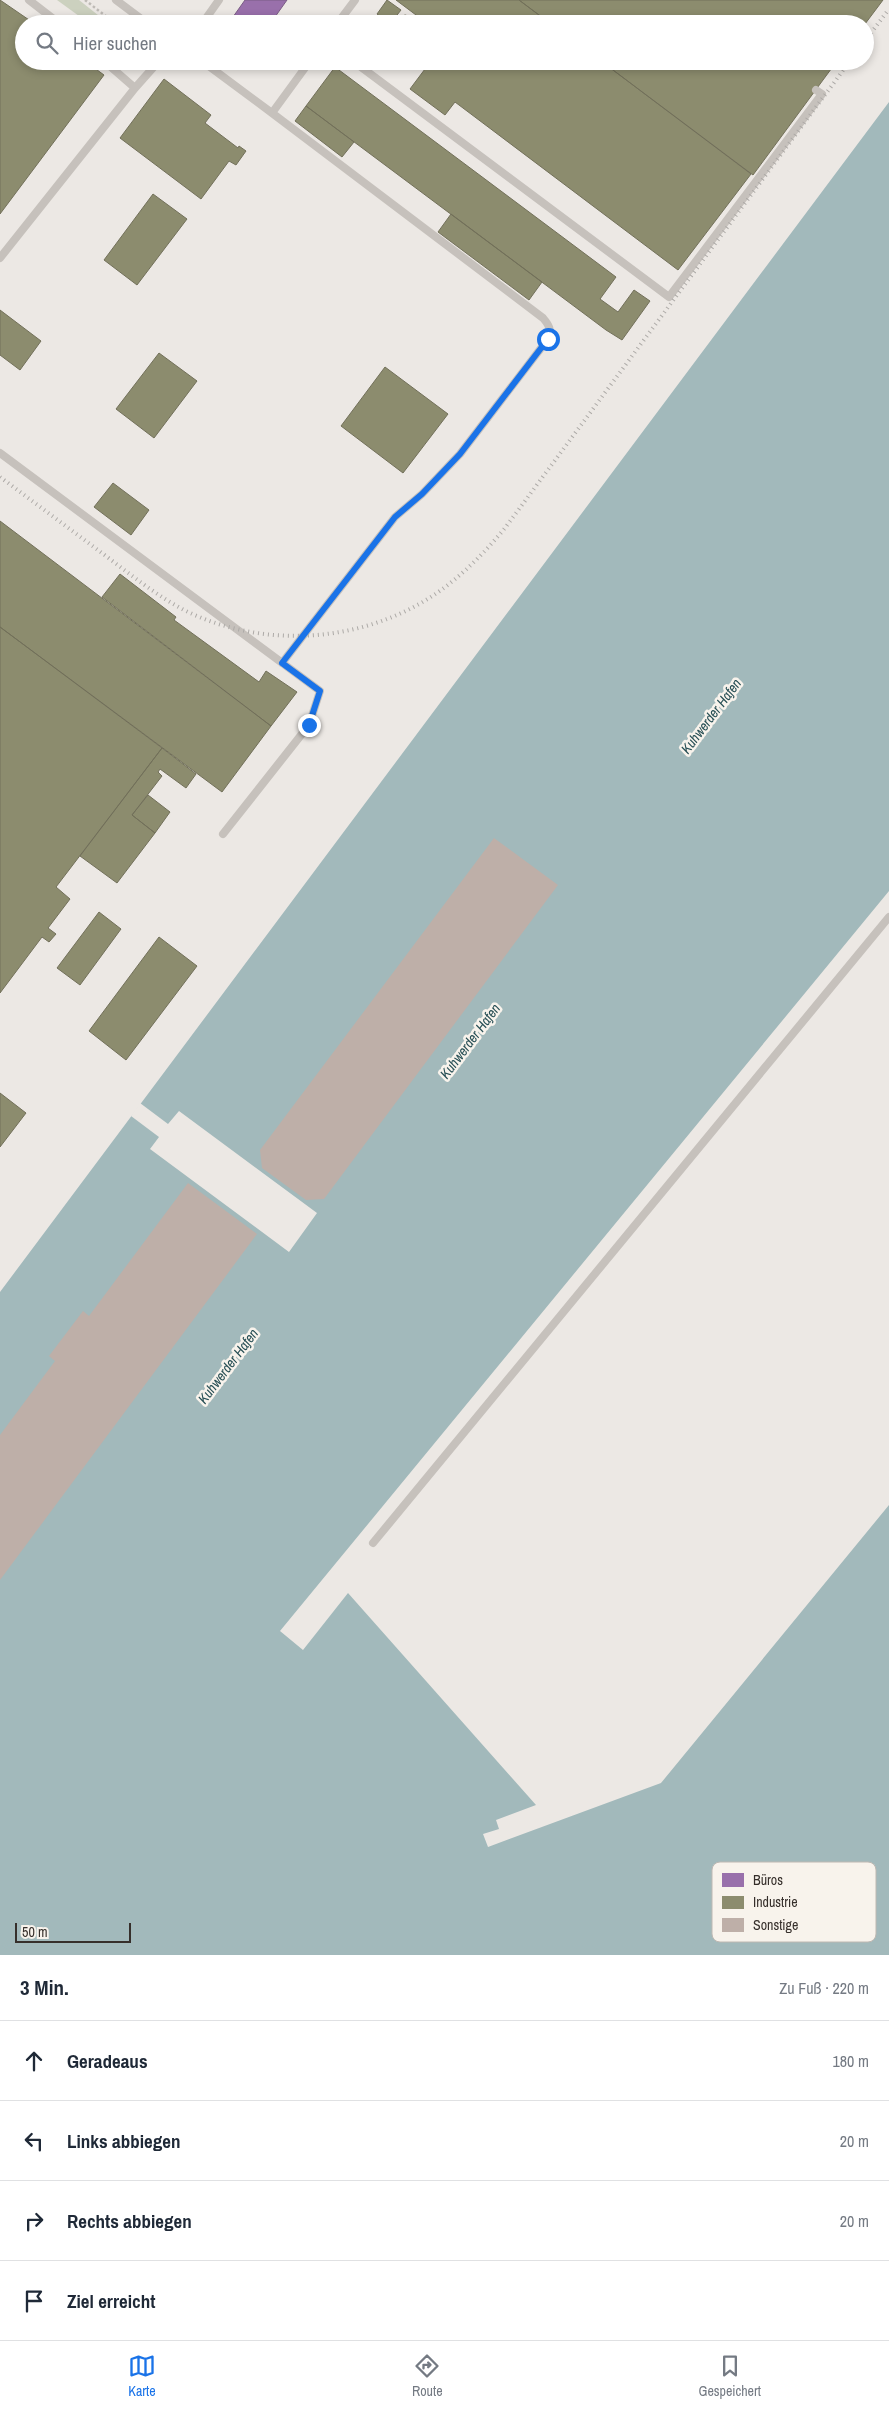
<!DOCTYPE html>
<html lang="de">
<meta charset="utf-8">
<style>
:root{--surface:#fff;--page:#f2f2f3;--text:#1f2937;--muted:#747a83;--line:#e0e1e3;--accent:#1a73e8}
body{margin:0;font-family:"Archivo Narrow",sans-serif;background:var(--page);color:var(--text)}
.scale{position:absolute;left:15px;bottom:12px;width:116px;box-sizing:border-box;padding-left:5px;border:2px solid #362f2b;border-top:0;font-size:14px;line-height:18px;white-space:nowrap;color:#362f2b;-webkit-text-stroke:4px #f8f3ec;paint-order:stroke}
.stop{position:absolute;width:15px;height:15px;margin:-11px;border:4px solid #1a73e8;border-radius:50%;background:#fff}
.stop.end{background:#1a73e8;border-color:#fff;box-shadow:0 1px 5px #0008}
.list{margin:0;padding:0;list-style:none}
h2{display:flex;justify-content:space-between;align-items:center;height:65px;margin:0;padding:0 20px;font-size:21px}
h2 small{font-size:16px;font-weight:400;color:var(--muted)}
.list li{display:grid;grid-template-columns:32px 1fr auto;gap:15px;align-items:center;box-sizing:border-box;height:80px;padding:0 20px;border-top:1px solid var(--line)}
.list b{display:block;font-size:19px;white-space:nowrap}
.list em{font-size:16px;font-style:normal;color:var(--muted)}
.icon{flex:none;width:28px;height:28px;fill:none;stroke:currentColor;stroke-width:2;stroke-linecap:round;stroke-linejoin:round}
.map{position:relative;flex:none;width:889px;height:1955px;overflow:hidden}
.search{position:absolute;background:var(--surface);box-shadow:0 2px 8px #0003;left:15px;right:15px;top:15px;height:55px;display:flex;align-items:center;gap:12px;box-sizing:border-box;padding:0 18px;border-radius:28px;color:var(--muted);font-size:19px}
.sheet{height:385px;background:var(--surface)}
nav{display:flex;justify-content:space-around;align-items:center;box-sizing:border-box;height:70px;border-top:1px solid var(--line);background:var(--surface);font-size:14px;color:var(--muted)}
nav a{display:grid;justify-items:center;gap:2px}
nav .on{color:var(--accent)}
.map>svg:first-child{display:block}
.green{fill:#ccd1bf}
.water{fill:#a2b9bb}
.pier{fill:#ece8e4}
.offices{fill:#9970ab;stroke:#7b5c85}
.industry{fill:#8c8c6e;stroke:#72705a}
.building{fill:#beafa8}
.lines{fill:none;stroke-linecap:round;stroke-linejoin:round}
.path{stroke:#bebab5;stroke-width:2.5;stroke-dasharray:2.5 2.5;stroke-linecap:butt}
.lane{stroke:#c6c1bc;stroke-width:8}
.rail{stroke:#adaaa7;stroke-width:4;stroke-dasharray:1 4;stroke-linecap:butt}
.route{stroke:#1a73e8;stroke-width:6}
.labels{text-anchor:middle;stroke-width:5;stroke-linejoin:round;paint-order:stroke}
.water-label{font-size:14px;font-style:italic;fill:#254d53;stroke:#f8f3ec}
.key{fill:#f8f3ec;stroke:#beb8b2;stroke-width:1}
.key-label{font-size:14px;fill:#362f2b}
</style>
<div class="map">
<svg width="889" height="1955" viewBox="0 0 889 1955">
<rect width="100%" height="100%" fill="#ece8e4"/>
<path class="green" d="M57,0H79L108,23L90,24Z"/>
<path class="water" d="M889,102V891L280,1631L303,1650L348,1593L536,1805L496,1820L499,1829L483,1834L488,1847L661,1783L889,1505V1955H0V1292Z"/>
<path class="pier" d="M140,1103L168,1124L179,1111L317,1213L289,1252L150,1149L159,1137L131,1116Z"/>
<path class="offices" d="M245,0H287L270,24H228Z"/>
<path class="industry" d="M0,0L35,24H24V61H85L104,75L0,214Z
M387,0L401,10L390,24L377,14Z
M396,0H519L551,24H428Z
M519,0H883L865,24H551Z
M405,15L412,17L416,24H396L399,18Z
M414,61H601L751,174L678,270L455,102L445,115L410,89L425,69Z
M601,61H837L753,175Z
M335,67L616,277L600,299L618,312L634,290L650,301L622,340L606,330L306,106Z
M164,79L211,115L205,123L238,148L239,146L246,151L236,165L229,161L201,199L120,138Z
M306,106L354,142L342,157L295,121Z
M153,194L187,219L137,285L104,260Z
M451,214L542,282L529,300L438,232Z
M0,310L41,341L20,370L0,355Z
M159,353L197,381L154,438L116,409Z
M385,367L448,414L403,473L341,426Z
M113,483L149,510L131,535L94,507Z
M0,521L271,726L222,792L0,627Z
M120,574L176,617L174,620L259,682L266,671L297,692L271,726L102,597Z
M0,627L162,748L56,887L70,899L48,928L56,934L49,942L42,937L0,993Z
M162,748L196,774L186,788L160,769L158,772L162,776L132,815L155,833L117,883L80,856Z
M148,795L170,812L155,833L132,815Z
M99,912L121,929L80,985L57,968Z
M159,937L197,966L126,1060L89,1031Z
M0,1093L26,1113L0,1147Z"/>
<path class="building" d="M494,838L558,885L324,1199L306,1200L262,1168L260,1150Z
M188,1183L257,1234L0,1580V1435L55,1361L49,1356L83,1311L89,1316Z"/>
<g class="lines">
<path class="path" d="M85,0L116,24"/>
<path class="lane" d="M29,0L60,24
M116,0L148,24
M202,24L219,0
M337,24L355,0
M104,61L135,88
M202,61L272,113L310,61
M353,61L669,297L822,94L816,90
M272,113L543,318C549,325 552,330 548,339L460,454L422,494L395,517L282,663
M0,258L135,88L159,61
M0,453L320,691L309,725L223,834
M373,1543L889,917"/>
<path class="rail" d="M865,41L889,9
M0,477C35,503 71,530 106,556C131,575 156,595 184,610C258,647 349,644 421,603C454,584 481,557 505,528L850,61"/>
</g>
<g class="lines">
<path class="route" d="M309,725L320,691L282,663L395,517L422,494L460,454L548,339"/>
</g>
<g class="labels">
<g class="water-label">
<text transform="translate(711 716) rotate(-53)" y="5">Kuhwerder Hafen</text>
<text transform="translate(470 1041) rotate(-53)" y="5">Kuhwerder Hafen</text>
<text transform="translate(228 1366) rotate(-53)" y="5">Kuhwerder Hafen</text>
</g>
</g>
<rect x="712" y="1862" width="164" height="80" rx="8" class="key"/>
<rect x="722" y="1873" width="22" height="14" fill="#9970ab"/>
<rect x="722" y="1896" width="22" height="13" fill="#8c8c6e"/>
<rect x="722" y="1918" width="22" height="14" fill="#beafa8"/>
<g class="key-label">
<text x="753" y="1885">Büros</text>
<text x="753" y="1907">Industrie</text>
<text x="753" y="1930">Sonstige</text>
</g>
</svg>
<div class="scale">50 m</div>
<div class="stop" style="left:548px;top:339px"></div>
<div class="stop end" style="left:309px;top:725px"></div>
<div class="search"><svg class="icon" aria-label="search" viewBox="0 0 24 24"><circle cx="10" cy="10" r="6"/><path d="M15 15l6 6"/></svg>Hier suchen</div>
</div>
<section class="sheet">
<h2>3 Min.<small>Zu Fuß · 220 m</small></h2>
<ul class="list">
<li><svg class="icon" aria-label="ahead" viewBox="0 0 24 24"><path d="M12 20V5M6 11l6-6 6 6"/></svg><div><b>Geradeaus</b></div><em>180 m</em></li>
<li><svg class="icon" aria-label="left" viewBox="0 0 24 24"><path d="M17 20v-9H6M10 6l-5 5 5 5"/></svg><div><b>Links abbiegen</b></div><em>20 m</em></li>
<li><svg class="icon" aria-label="right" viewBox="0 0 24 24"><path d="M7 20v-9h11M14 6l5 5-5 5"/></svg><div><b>Rechts abbiegen</b></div><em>20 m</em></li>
<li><svg class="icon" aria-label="arrive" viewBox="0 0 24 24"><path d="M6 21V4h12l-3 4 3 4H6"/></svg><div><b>Ziel erreicht</b></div></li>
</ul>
</section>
<nav>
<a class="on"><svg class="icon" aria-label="map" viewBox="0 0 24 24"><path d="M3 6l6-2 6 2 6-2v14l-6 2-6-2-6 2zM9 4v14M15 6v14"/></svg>Karte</a>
<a><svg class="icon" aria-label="directions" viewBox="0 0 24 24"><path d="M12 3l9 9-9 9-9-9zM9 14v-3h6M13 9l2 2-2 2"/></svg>Route</a>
<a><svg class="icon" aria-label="saved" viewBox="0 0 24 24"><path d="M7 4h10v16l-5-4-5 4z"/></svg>Gespeichert</a>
</nav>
